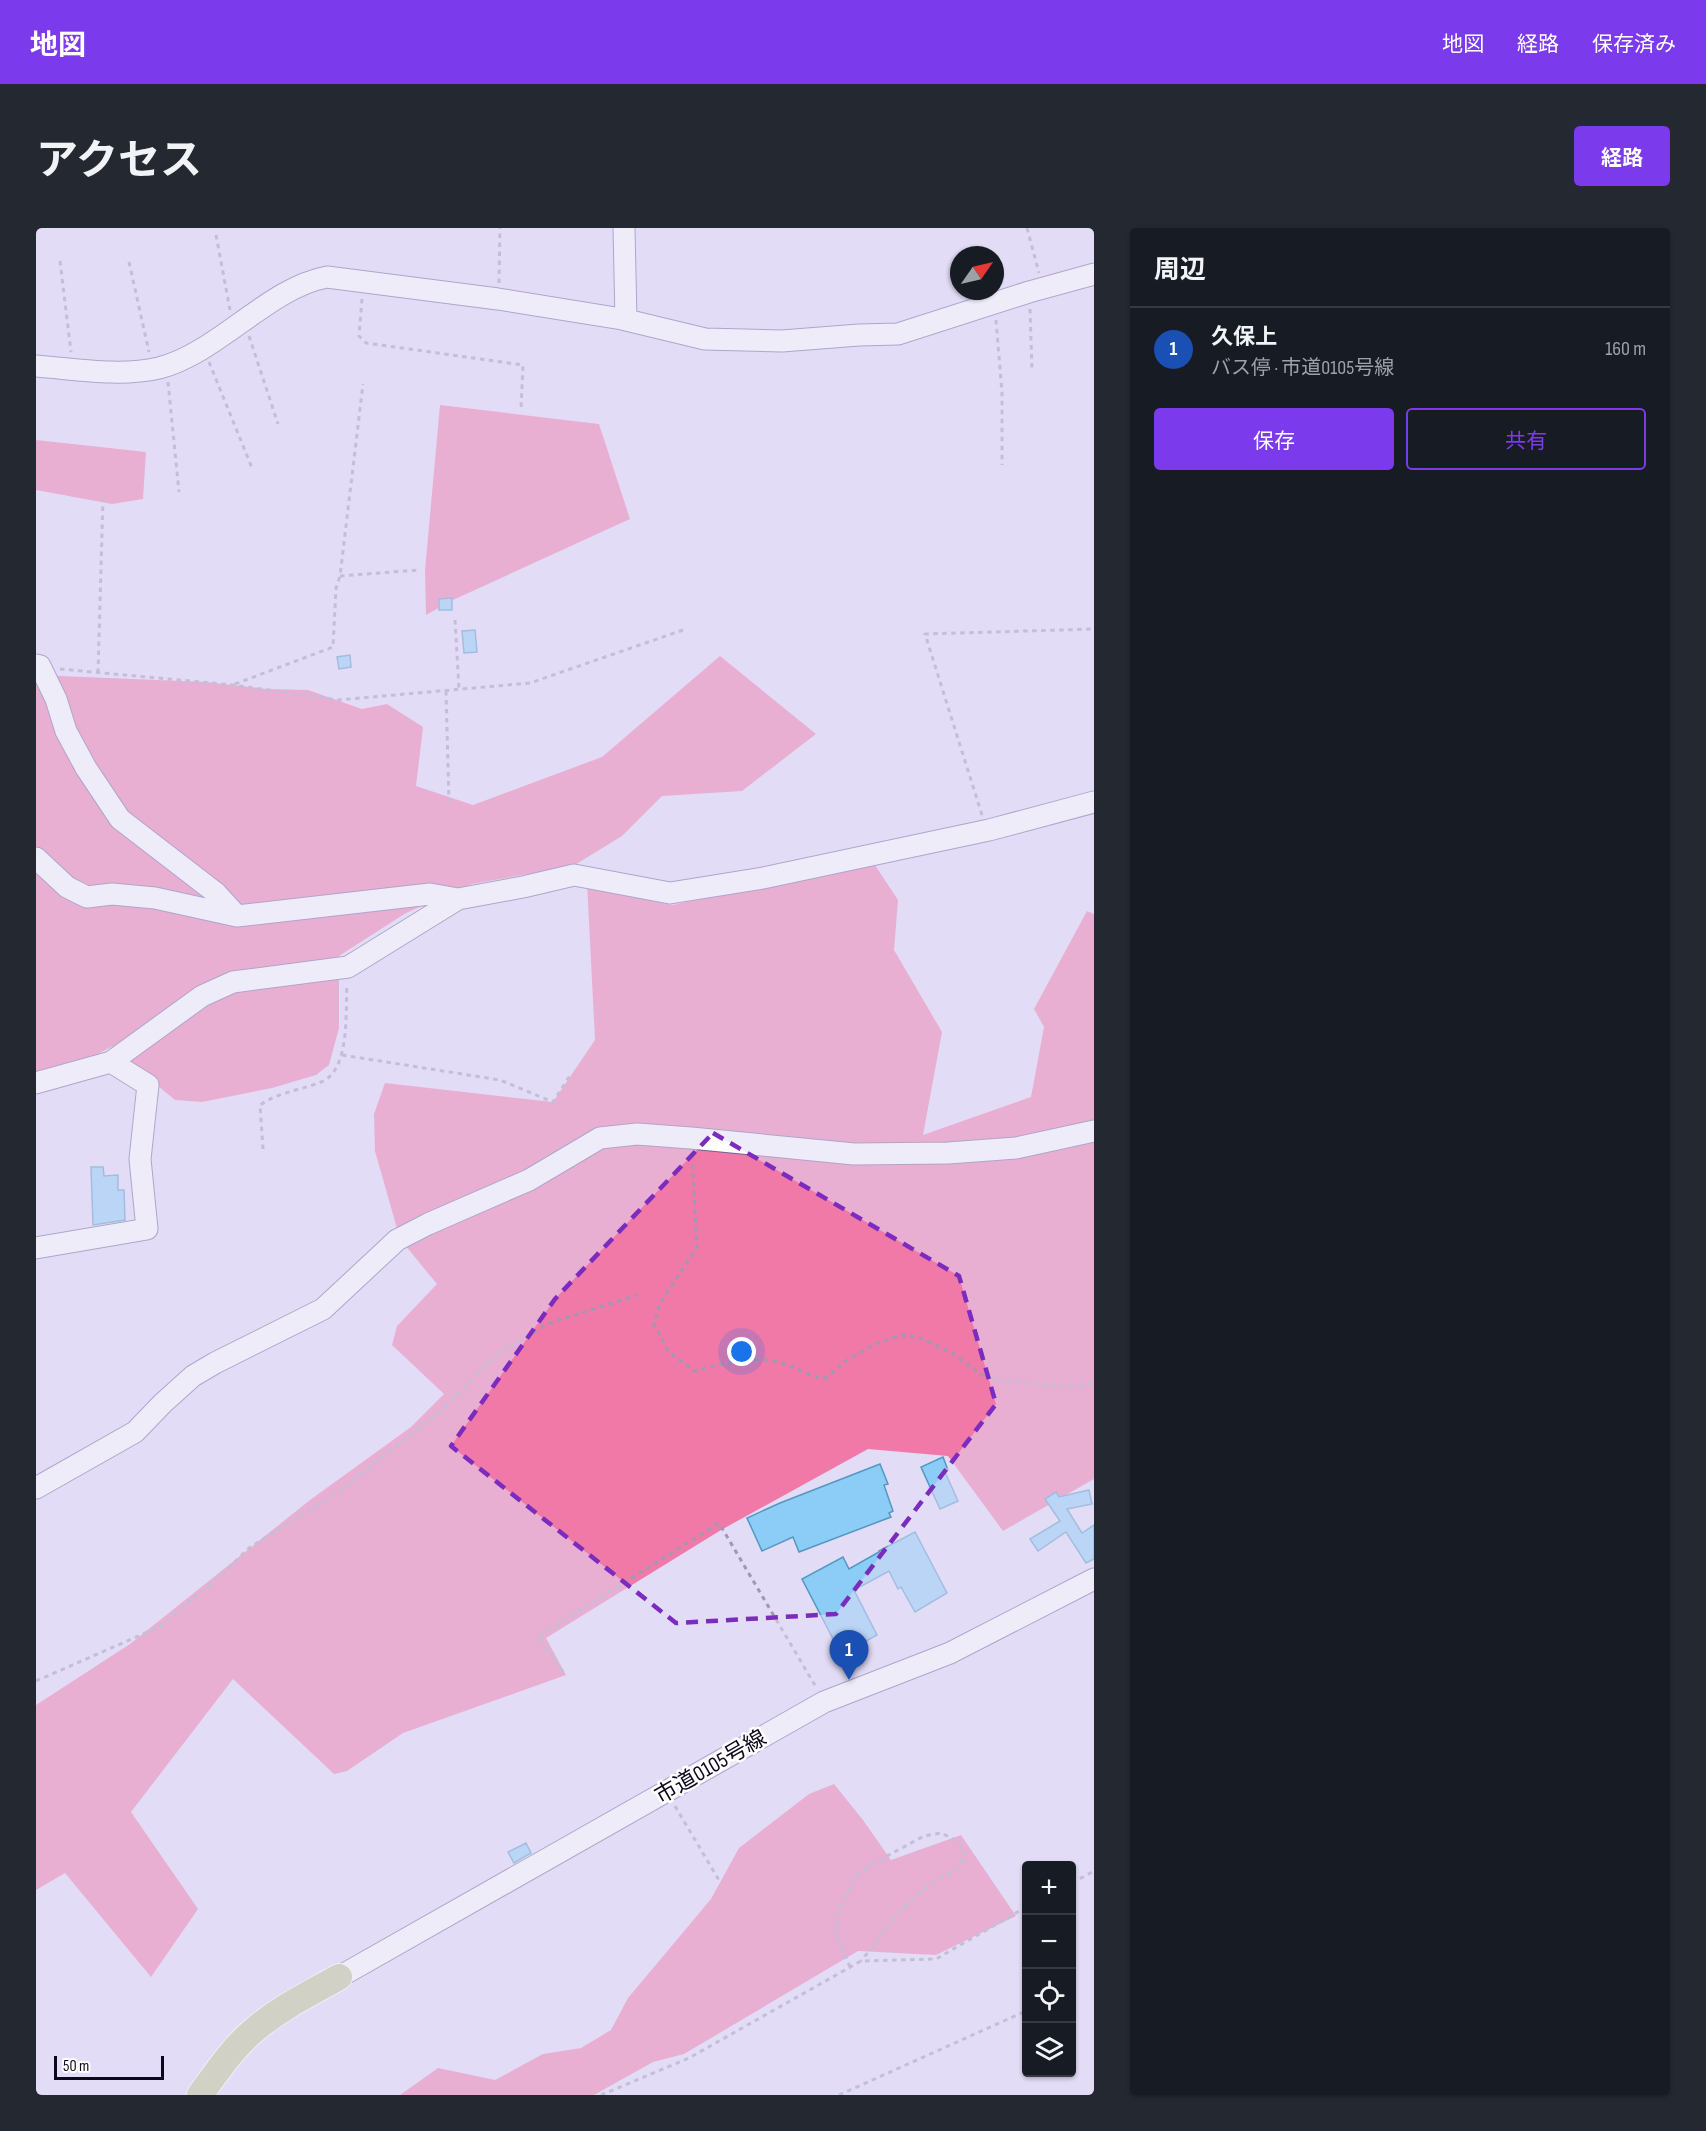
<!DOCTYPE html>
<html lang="ja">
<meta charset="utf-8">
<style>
:root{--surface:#171b24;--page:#242831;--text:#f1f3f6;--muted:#9ea1a6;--line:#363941;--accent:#7c3aed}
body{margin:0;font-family:"Sofia Sans Condensed","Noto Sans JP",sans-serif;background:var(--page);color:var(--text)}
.controls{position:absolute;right:18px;bottom:18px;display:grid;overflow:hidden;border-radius:6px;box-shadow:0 2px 4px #0004}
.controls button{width:54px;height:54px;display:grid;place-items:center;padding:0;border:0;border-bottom:2px solid var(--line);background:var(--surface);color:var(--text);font:30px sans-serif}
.compass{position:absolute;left:914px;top:18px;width:54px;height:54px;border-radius:50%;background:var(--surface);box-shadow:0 2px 4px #0004;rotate:56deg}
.scale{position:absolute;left:18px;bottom:15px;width:110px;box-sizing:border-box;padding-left:6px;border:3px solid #0e071c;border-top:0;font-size:16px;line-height:21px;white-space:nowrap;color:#0e071c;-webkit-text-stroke:4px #fff;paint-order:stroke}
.you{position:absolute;left:706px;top:1124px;width:21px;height:21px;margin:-15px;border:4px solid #fff;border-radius:50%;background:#1a73e8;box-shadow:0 0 0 9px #1a73e833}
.badge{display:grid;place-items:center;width:39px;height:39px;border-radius:50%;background:var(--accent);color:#fff;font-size:20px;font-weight:700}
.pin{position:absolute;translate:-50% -50px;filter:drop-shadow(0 2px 3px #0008)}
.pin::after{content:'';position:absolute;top:32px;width:21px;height:18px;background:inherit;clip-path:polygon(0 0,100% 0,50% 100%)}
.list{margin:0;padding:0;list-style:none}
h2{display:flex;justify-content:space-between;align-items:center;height:78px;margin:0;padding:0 24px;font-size:26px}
h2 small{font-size:20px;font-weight:400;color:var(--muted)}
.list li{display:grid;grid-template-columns:39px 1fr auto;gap:18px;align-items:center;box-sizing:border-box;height:84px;padding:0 24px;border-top:2px solid var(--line)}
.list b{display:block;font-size:22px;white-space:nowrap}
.list p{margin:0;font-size:20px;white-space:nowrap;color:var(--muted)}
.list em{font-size:20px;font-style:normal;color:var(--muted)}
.actions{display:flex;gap:12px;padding:18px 24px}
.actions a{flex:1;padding:14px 0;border:2px solid var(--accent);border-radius:6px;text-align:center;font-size:21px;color:var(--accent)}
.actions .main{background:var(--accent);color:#fff}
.icon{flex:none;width:33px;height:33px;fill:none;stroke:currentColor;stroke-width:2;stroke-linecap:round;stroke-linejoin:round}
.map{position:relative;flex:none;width:1058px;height:1867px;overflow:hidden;border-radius:6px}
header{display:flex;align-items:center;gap:36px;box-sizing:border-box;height:84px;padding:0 30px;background:var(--accent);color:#fff}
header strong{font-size:28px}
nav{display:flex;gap:33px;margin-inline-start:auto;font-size:21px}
.intro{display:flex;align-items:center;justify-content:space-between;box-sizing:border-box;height:144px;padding:0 36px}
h1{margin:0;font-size:42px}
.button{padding:15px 27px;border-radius:6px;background:var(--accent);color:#fff;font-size:21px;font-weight:700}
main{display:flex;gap:36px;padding:0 36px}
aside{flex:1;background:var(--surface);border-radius:6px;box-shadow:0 2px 4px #0004}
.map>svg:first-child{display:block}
.forest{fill:#f079a8}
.building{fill:#8bcdf7;stroke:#5597be;stroke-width:1.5}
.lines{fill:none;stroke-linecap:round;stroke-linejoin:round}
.minor-casing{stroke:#72619b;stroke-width:23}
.major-casing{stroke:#fff;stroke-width:28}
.path{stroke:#9f99b1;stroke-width:3;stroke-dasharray:4.5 4.5;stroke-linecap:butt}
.minor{stroke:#fff;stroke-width:21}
.major{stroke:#bdc589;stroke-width:26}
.marked{fill:none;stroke:#7b2cbf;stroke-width:4.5;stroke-dasharray:12 8;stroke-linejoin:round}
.labels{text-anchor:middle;stroke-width:5;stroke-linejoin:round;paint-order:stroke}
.street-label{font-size:22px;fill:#0e071c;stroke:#fff}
</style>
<header>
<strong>地図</strong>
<nav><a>地図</a><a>経路</a><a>保存済み</a></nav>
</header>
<div class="intro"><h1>アクセス</h1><a class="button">経路</a></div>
<main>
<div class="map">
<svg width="1058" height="1867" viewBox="0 0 1058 1867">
<rect width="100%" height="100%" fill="#e2dcf6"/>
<path class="forest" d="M404,177L563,196L594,291L417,372L390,387L389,343Z
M0,212L110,224L107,271L76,276L0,262Z
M684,428L780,506L706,563L626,568L586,608L537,638L436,656L370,685L303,728V800L293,837L280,847L236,860L166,874L139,872L75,819L33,841L0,846V447L170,454L230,461L272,462L326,481L351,476L387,499L380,558L437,577L566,529Z
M837,634L862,672L858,722L906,804L887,907L995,869L1008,799L998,781L1051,683L1058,686V1251L967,1303L912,1228L832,1221L685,1302L510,1410L530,1447L367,1505L311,1543L298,1546L197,1451L95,1584L162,1681L115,1749L29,1645L0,1662V1477L94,1416L274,1272L375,1199L408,1166L356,1117L361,1098L401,1056L364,1011L339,923L338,886L349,855L517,874L559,812L551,654L576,664L636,677Z
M798,1556L827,1592L855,1632L925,1607L980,1688L900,1727L822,1723L648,1826L617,1834L558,1867H364L402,1840L459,1852L507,1826L545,1820L575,1802L592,1770L675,1671L703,1620L773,1566Z"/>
<path class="building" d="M416,370V382H403V371Z
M439,402L441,424L428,425L426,403Z
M314,427L315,439L303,441L301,429Z
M55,939H67L68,948L82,947V962H88L89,992L57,997Z
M907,1229L912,1242L909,1244L922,1273L904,1281L885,1239Z
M844,1236L852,1256L848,1257L857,1283L853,1285L855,1289L763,1324L757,1309L726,1323L711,1290L744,1275Z
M1053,1262L1056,1276L1031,1281L1046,1305L1058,1297V1331L1050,1335L1030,1304L1002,1323L994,1311L1024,1293L1009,1271L1020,1264L1023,1269Z
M879,1304L911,1365L879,1384L865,1359L862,1361L853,1343L818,1362L841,1407L823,1417L825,1421L807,1430L766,1351L807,1329L813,1341L843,1324V1323Z
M490,1615L495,1625L478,1635L472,1624Z"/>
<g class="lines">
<g class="minor-casing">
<path id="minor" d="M588,0L590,92
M0,138C40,141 83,149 123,140C182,125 232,60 291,49L462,71L586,91L669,111L746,113L823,107L862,106L993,64L1058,46
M0,437L4,438L20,471L30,503L50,540L84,591L180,665L201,688L394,666L422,671L487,659L538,647L634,665L727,650L953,602L1058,574
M0,630L31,659L51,669L76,666L119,670L201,688
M0,855L75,834L166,768L197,754L312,739L422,671
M0,1020L111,1001L104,931L112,857L75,834
M0,1260L99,1204L127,1175L157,1148L179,1135L287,1081L361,1012L392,996L493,952L564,910L601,906L655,910L818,926L912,925L980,920L1058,903
M303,1749L788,1474L914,1425L1058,1351"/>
</g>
<g class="major-casing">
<path id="major" d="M164,1867C180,1845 196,1821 217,1803C242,1781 273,1766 303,1749"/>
</g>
<path class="path" d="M991,0L1003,45
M180,7L194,82
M24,33L35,124
M93,34L113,124
M463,55L464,0
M326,71L323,108L330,115L487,137L485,181
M994,81L996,142
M960,92L966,165V237
M213,108L242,196
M173,134L216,240
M132,154L143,264
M304,348L382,342
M419,392L423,461
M24,441L197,457L302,472L494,455L647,402
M62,445L67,270
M199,456L297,419L300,360L304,348L327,156
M410,463L413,574
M946,587L889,406L1058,401
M306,827L464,852L517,874L535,846
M227,921L224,877C243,864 265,862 285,854C315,842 309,783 311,756
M656,927L661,1019L624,1075L618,1096L633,1124L658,1143C687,1136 716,1126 746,1135C762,1139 771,1149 790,1150L811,1132L839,1116L866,1107L884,1110L916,1125L946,1147L969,1153L1034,1159L1058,1156
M527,1444L502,1409L683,1295L780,1459
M0,1453L123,1399L184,1348L213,1320L308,1260L407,1181L459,1128L511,1096L601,1067
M639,1578L684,1654
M1036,1655L1058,1643
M814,1739L799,1703L804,1677L821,1647L840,1634L888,1608L905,1605L923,1614L929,1627C919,1647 899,1651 883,1665C860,1684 844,1710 825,1733
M565,1867L653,1830L825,1733L900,1731L990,1679
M803,1867L990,1783"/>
<use href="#minor" class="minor"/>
<use href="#major" class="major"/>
</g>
<path d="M0 0H1058V1867H0ZM677,905L923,1048L960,1176L800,1386L640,1395L415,1218L519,1071Z" fill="#e2dcf6" fill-opacity=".55" fill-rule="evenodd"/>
<path class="marked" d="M677,905L923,1048L960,1176L800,1386L640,1395L415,1218L519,1071Z"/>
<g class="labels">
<g class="street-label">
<text transform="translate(674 1538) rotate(-30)" y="8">市道0105号線</text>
</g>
</g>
</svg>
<div class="controls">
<button>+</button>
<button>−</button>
<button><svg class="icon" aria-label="locate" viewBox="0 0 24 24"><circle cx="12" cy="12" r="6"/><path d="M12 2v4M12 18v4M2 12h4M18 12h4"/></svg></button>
<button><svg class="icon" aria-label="layers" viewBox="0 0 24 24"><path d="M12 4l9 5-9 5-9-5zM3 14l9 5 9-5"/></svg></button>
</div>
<svg class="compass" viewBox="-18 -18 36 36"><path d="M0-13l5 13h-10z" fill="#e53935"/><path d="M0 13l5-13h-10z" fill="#9ea1a6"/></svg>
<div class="scale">50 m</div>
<div class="you"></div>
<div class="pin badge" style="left:813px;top:1452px;background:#1a4fb4">1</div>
</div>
<aside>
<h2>周辺<small></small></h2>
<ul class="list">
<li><span class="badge" style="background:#1a4fb4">1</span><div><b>久保上</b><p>バス停 · 市道0105号線</p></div><em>160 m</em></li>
</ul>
<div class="actions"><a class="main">保存</a><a>共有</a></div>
</aside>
</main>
